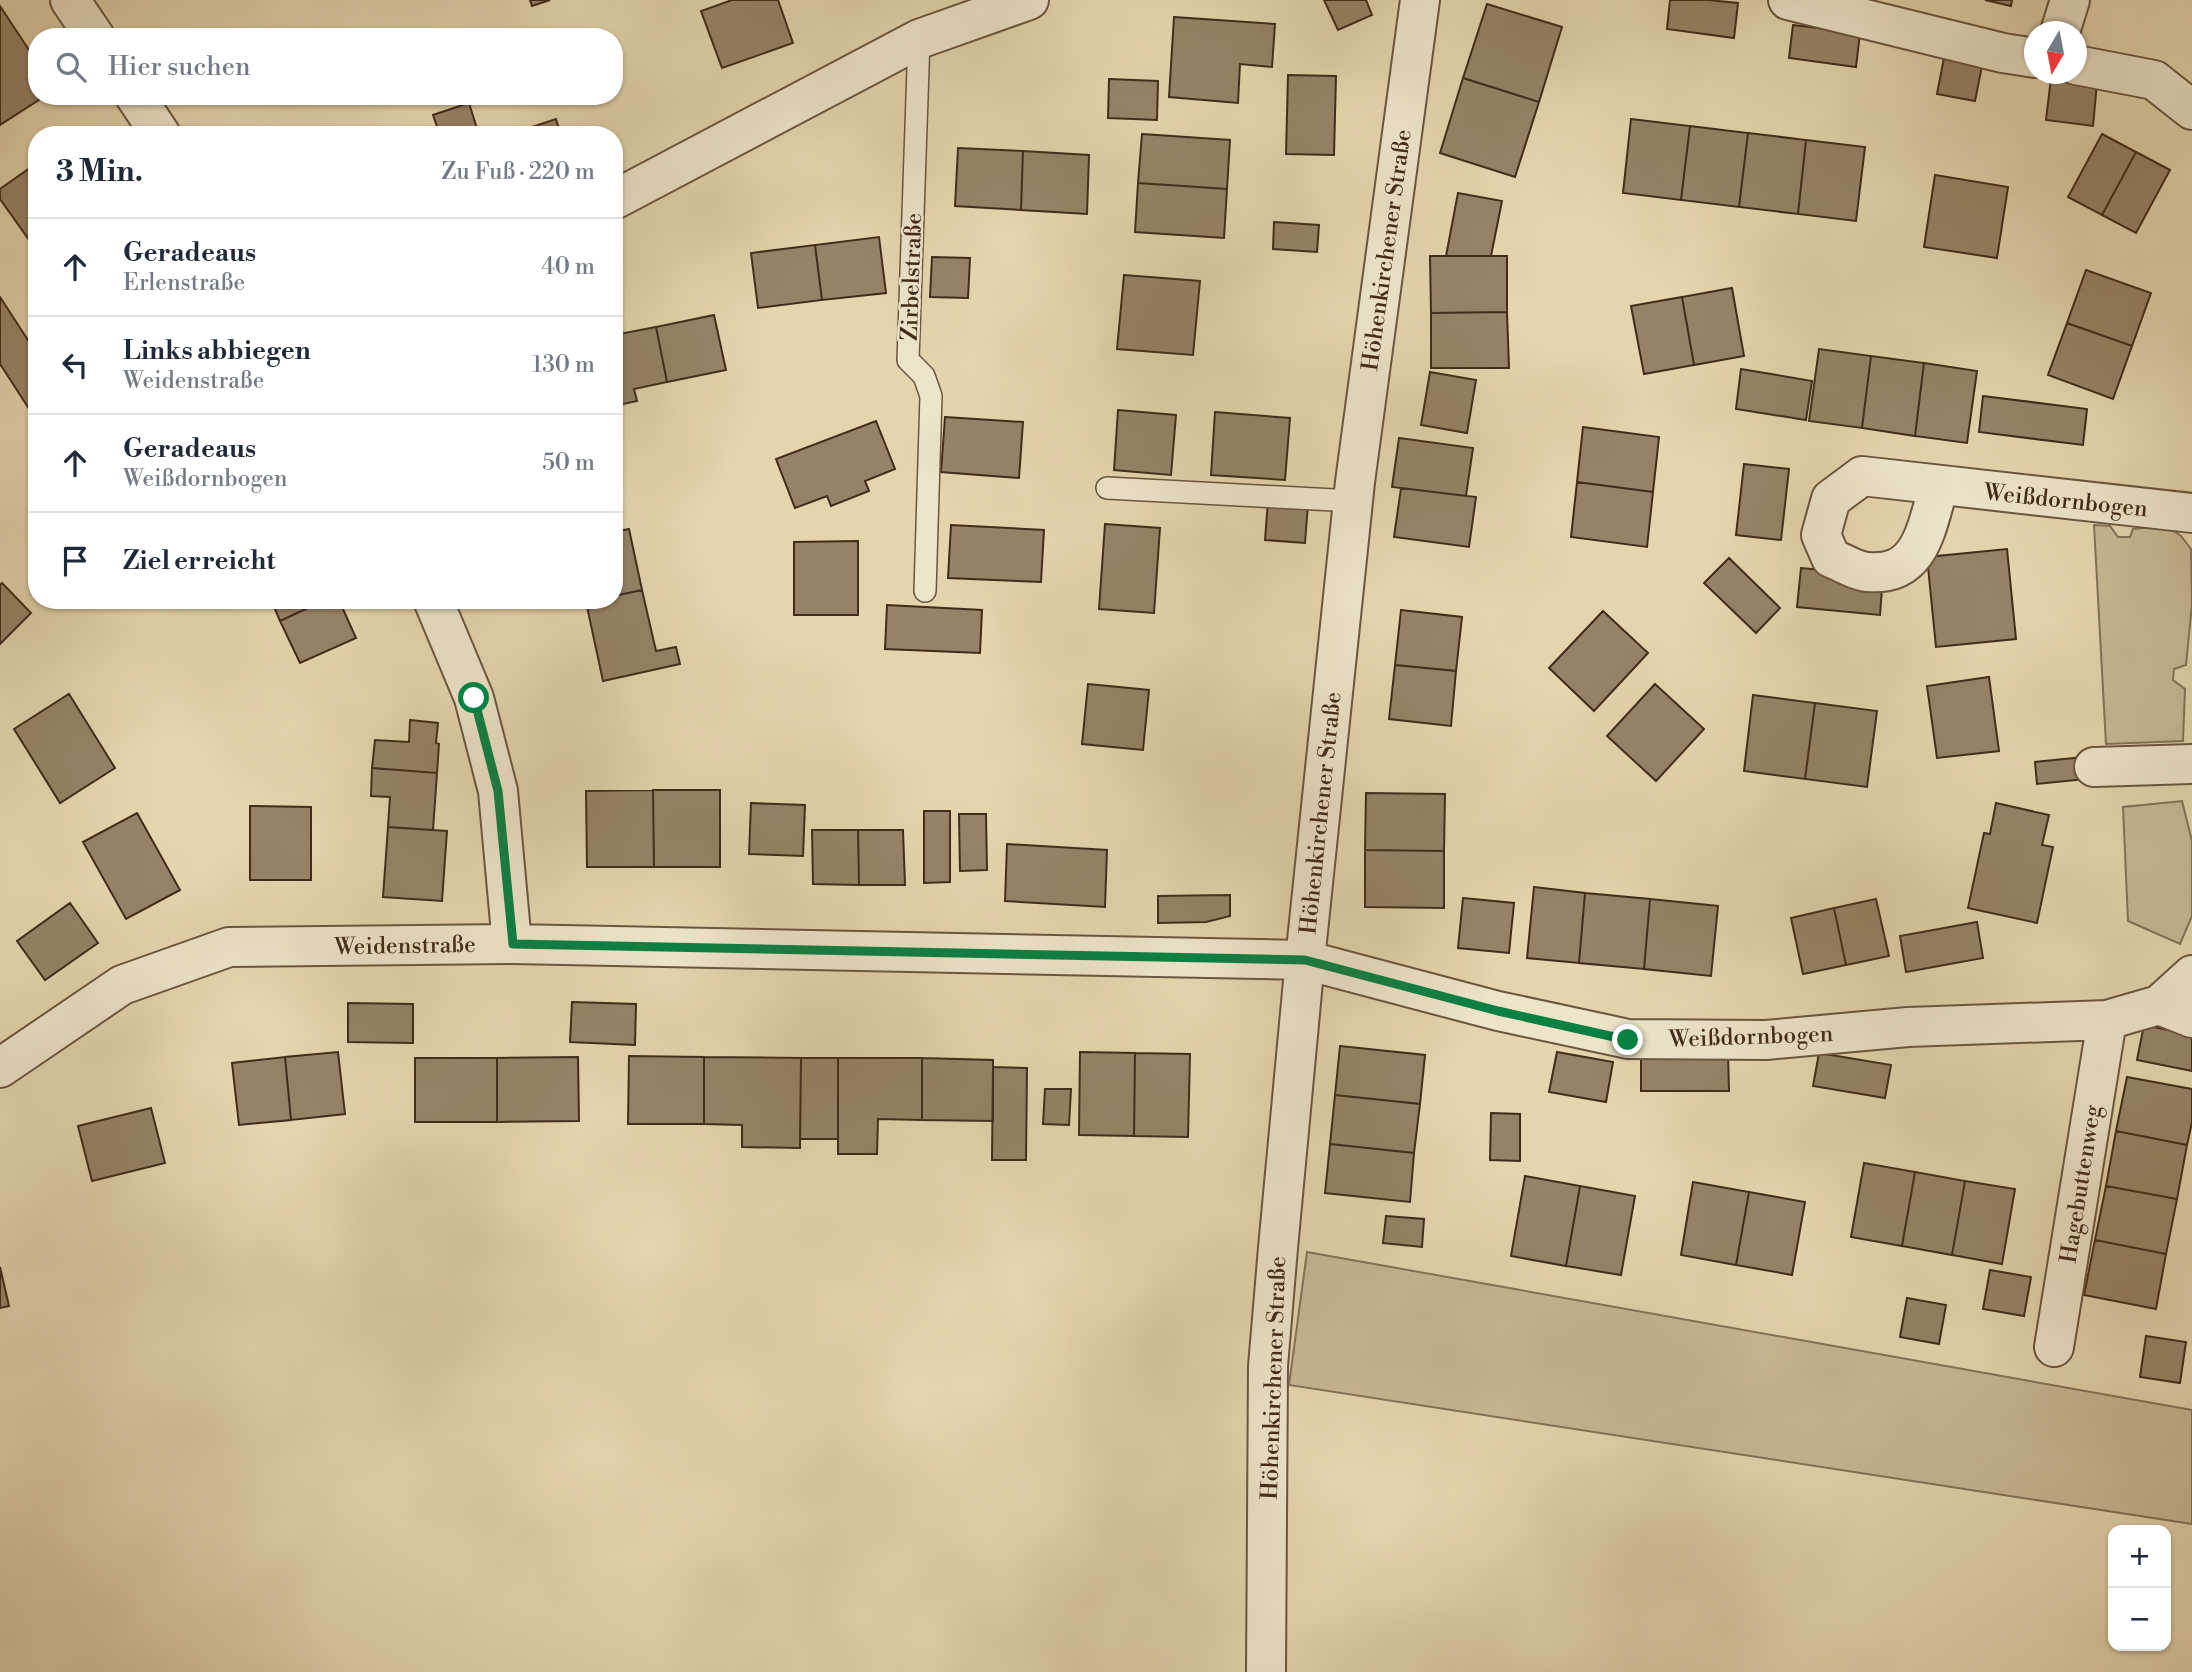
<!DOCTYPE html>
<html lang="de">
<meta charset="utf-8">
<style>
:root{--surface:#fff;--page:#f2f2f3;--text:#1f2937;--muted:#747a83;--line:#e0e1e3}
body{margin:0;font-family:"Libre Bodoni",serif;background:var(--page);color:var(--text)}
.controls{position:absolute;right:21px;bottom:21px;display:grid;overflow:hidden;border-radius:14px;box-shadow:0 2px 5px #0004}
.controls button{width:63px;height:63px;display:grid;place-items:center;padding:0;border:0;border-bottom:2px solid var(--line);background:var(--surface);color:var(--text);font:35px sans-serif}
.compass{position:absolute;left:2024px;top:21px;width:63px;height:63px;border-radius:50%;background:var(--surface);box-shadow:0 2px 5px #0004;rotate:190deg}
.stop{position:absolute;width:21px;height:21px;margin:-16px;border:5px solid #0b8043;border-radius:50%;background:#fff}
.stop.end{background:#0b8043;border-color:#fff;box-shadow:0 2px 7px #0008}
.list{margin:0;padding:0;list-style:none}
h2{display:flex;justify-content:space-between;align-items:center;height:91px;margin:0;padding:0 28px;font-size:30px}
h2 small{font-size:23px;font-weight:400;color:var(--muted)}
.list li{display:grid;grid-template-columns:46px 1fr auto;gap:21px;align-items:center;box-sizing:border-box;height:98px;padding:0 28px;border-top:2px solid var(--line)}
.list b{display:block;font-size:26px;white-space:nowrap}
.list p{margin:0;font-size:23px;white-space:nowrap;color:var(--muted)}
.list em{font-size:23px;font-style:normal;color:var(--muted)}
.icon{flex:none;width:38px;height:38px;fill:none;stroke:currentColor;stroke-width:2;stroke-linecap:round;stroke-linejoin:round}
.map{position:relative;flex:none;width:2192px;height:1672px;overflow:hidden}
.search{position:absolute;background:var(--surface);box-shadow:0 2px 5px #0004;left:28px;top:28px;width:595px;height:77px;display:flex;align-items:center;gap:18px;box-sizing:border-box;padding:0 24px;border-radius:28px;color:var(--muted);font-size:26px}
.panel{position:absolute;background:var(--surface);box-shadow:0 2px 5px #0004;left:28px;top:126px;width:595px;height:483px;border-radius:28px}
.map>svg:first-child{display:block}
.green{fill:#c8b895;stroke:#857258;stroke-width:2}
.building{fill:#968367;stroke:#422b1a;stroke-width:2}
.lines{fill:none;stroke-linecap:round;stroke-linejoin:round}
.service-casing{stroke:#6a563f;stroke-width:24}
.minor-casing{stroke:#6a563f;stroke-width:42}
.service{stroke:#ede4ca;stroke-width:21}
.minor{stroke:#ede4ca;stroke-width:38}
.route{stroke:#0b8043;stroke-width:9}
.labels{text-anchor:middle;stroke-width:5;stroke-linejoin:round;paint-order:stroke}
.street-label{font-size:23px;fill:#422b1a;stroke:#ede4ca}
</style>
<div class="map">
<svg width="2192" height="1672" viewBox="0 0 2192 1672">
<rect width="100%" height="100%" fill="#e4d5ae"/>
<filter id="stains"><feTurbulence type="fractalNoise" baseFrequency=".00286" numOctaves="4"/><feColorMatrix values="0 0 0 0 .2 0 0 0 0 .09 0 0 0 0 .02 0 0 0 .5 -.17"/></filter>
<radialGradient id="worn" r=".72"><stop offset=".6" stop-color="#630" stop-opacity="0"/><stop offset="1" stop-color="#630" stop-opacity=".3"/></radialGradient>
<path class="green" d="M2094,525L2110,526L2118,537H2130L2133,529L2154,527L2171,529L2181,536L2191,549L2192,604L2186,665L2174,669L2173,680L2185,689L2183,741L2106,744Z
M2182,801L2192,841V916L2180,944L2128,921L2123,807Z
M1307,1252L2192,1410V1524L1289,1385Z"/>
<path class="building" d="M530,0H550L532,6Z
M732,0H778L793,43L722,68L701,11Z
M1324,0H1366L1372,15L1338,30Z
M1670,0H1708L1738,3L1734,38L1667,29Z
M1985,0H2012L2011,6Z
M1487,4L1562,27L1539,102L1463,78Z
M0,6L37,62V96H45L0,125Z
M1174,17L1275,24L1272,67L1240,64L1238,103L1169,97Z
M1793,25L1860,33L1856,67L1789,58Z
M1944,58L1982,66L1975,101L1937,94Z
M1288,75L1336,76L1334,155L1286,154Z
M1463,78L1539,102L1515,177L1440,153Z
M2051,78L2097,83L2093,126L2046,120Z
M1109,79L1158,81L1157,120L1108,118Z
M469,103L479,135H440L433,115Z
M556,119L561,135H514V133Z
M1631,119L1690,126L1681,200L1623,193Z
M1690,126L1748,133L1739,207L1681,200Z
M1748,133L1806,140L1798,214L1739,207Z
M1142,134L1230,140L1227,189L1138,183Z
M2102,134L2136,152L2102,215L2068,197Z
M1806,140L1865,147L1856,221L1798,214Z
M958,148L1023,151L1021,210L955,206Z
M1023,151L1089,155L1087,214L1021,210Z
M2136,152L2170,170L2136,233L2102,215Z
M37,163V251L0,199V189Z
M1935,175L2008,187L1997,258L1924,247Z
M1138,183L1227,189L1224,238L1135,232Z
M1458,193L1502,201L1491,256H1446Z
M1274,222L1319,225L1317,252L1273,249Z
M879,237L886,293L822,300L815,245Z
M815,245L822,300L758,308L751,253Z
M1430,256H1507V312L1431,313Z
M932,257L970,258L968,298L930,297Z
M2086,270L2151,293L2132,346L2067,323Z
M1124,275L1200,281L1193,355L1117,349Z
M1732,288L1744,356L1694,365L1682,297Z
M0,297L37,354V421L0,364Z
M1682,297L1694,365L1644,374L1631,306Z
M1507,312L1509,368H1431V313Z
M714,315L726,370L667,382L656,327Z
M2067,323L2132,346L2113,399L2048,375Z
M656,327L667,382L634,389L637,401L614,406V335Z
M1819,349L1871,356L1862,428L1809,421Z
M1871,356L1924,363L1915,436L1862,428Z
M1924,363L1977,371L1967,443L1915,436Z
M1741,369L1812,381L1806,420L1736,409Z
M1430,372L1476,380L1467,433L1421,425Z
M1983,396L2087,409L2083,445L1979,432Z
M1118,410L1176,415L1171,475L1114,470Z
M1215,412L1290,418L1285,480L1211,475Z
M945,417L1023,422L1019,478L941,472Z
M876,421L895,469L865,481L869,491L831,506L827,496L795,508L776,459Z
M1583,427L1659,437L1653,492L1577,482Z
M1399,438L1473,448L1466,496L1392,487Z
M1744,464L1789,469L1781,540L1736,535Z
M1577,482L1653,492L1647,547L1571,537Z
M1401,488L1476,497L1469,547L1394,537Z
M1268,500L1308,504L1305,543L1265,540Z
M1105,524L1160,528L1154,613L1099,609Z
M951,525L1044,530L1041,582L948,578Z
M629,529L642,590L614,596V532Z
M858,541V615H794V542Z
M2007,549L2016,639L1936,647L1927,557Z
M1729,558L1780,608L1756,633L1704,583Z
M1801,568L1883,576L1880,615L1797,607Z
M2,583L31,613L0,644V585Z
M642,590L656,651L676,647L680,664L603,681L586,602L614,600V596Z
M271,600H325L280,621Z
M325,600H339L356,638L300,663L280,621Z
M887,605L982,610L980,653L885,649Z
M1401,610L1462,617L1456,671L1395,665Z
M1603,611L1648,653L1594,711L1549,668Z
M1395,665L1456,671L1451,726L1389,719Z
M1989,677L1999,751L1937,758L1927,686Z
M1088,684L1149,690L1143,750L1082,744Z
M1655,684L1704,729L1656,781L1607,736Z
M69,694L115,768L60,803L14,729Z
M1753,695L1815,703L1805,779L1744,771Z
M1815,703L1877,711L1867,787L1805,779Z
M410,720L438,723L436,743L439,744L437,773L372,768L375,740L409,742Z
M2093,756L2095,778L2037,784L2035,762Z
M372,768L437,773L433,830L388,827L390,797L371,796Z
M653,790H720V867H654Z
M653,790L654,867H587L586,791Z
M1366,793L1445,794L1444,851L1365,850Z
M751,803L805,805L803,856L749,854Z
M1996,803L2049,815L2042,845L2053,847L2037,923L1968,908L1984,833L1990,834Z
M250,806L311,807V880H250Z
M924,811H950V882L924,883Z
M137,813L180,890L126,919L83,842Z
M959,814H986L987,870L960,871Z
M388,827L447,831L442,901L383,897Z
M812,830H858L859,885L813,884Z
M858,830H903L905,885H859Z
M1007,844L1107,850L1105,907L1005,901Z
M1365,850L1444,851V908L1365,907Z
M1534,887L1585,893L1579,963L1527,958Z
M1585,893L1650,899L1644,969L1579,963Z
M1230,895V916L1206,922L1158,923V896Z
M1463,898L1514,903L1509,953L1458,948Z
M1650,899L1718,906L1711,976L1644,969Z
M1876,899L1889,956L1846,965L1834,908Z
M70,903L98,943L45,980L17,941Z
M1834,908L1846,965L1803,974L1791,918Z
M1977,922L1983,958L1906,972L1900,936Z
M572,1002L636,1004L635,1045L570,1042Z
M348,1003L413,1004V1043L348,1042Z
M2144,1025L2192,1035V1071L2137,1060Z
M1340,1046L1425,1055L1420,1104L1335,1095Z
M338,1052L345,1114L291,1120L285,1057Z
M1080,1052L1135,1053L1134,1136L1079,1135Z
M1557,1052L1613,1062L1606,1102L1549,1092Z
M1135,1053L1190,1054L1188,1137L1134,1136Z
M1641,1053H1728L1729,1091H1641Z
M1819,1053L1891,1065L1885,1098L1813,1086Z
M629,1056L704,1057V1124H628Z
M285,1057L291,1120L239,1125L232,1063Z
M578,1057L579,1121L497,1122V1058Z
M704,1057L801,1058L800,1148L742,1147V1125L704,1124Z
M415,1058H497V1122H415Z
M801,1058H838V1139H800Z
M838,1058H922V1120L878,1119L877,1154H838Z
M922,1058L993,1060V1121L922,1120Z
M993,1067L1027,1068L1026,1160H992Z
M2127,1077L2192,1089V1122L2187,1145L2116,1131Z
M1045,1089H1071L1069,1125L1043,1124Z
M1335,1095L1420,1104L1414,1153L1330,1144Z
M151,1108L165,1163L92,1181L78,1126Z
M1491,1113L1520,1114V1161L1490,1160Z
M2116,1131L2187,1145L2177,1199L2106,1186Z
M1330,1144L1414,1153L1410,1202L1325,1193Z
M1864,1163L1915,1172L1902,1246L1851,1237Z
M1915,1172L1965,1181L1952,1255L1902,1246Z
M1525,1176L1580,1186L1566,1266L1511,1256Z
M1965,1181L2015,1189L2002,1264L1952,1255Z
M1693,1182L1749,1192L1736,1265L1681,1255Z
M1580,1186L1635,1196L1621,1275L1566,1266Z
M2106,1186L2177,1199L2166,1254L2095,1240Z
M1749,1192L1805,1202L1792,1275L1736,1265Z
M1386,1216L1424,1219L1422,1247L1383,1243Z
M2095,1240L2166,1254L2156,1309L2084,1295Z
M0,1267L9,1306L0,1308Z
M1990,1270L2031,1277L2024,1316L1983,1309Z
M1907,1298L1946,1305L1939,1344L1900,1337Z
M2146,1336L2186,1342L2180,1383L2140,1377Z"/>
<g class="lines">
<g class="service-casing">
<path id="service" d="M919,39L908,360L924,376L931,396L925,591
M1107,488L1353,501"/>
</g>
<g class="minor-casing">
<path id="minor" d="M70,0L95,37
M1788,0L2003,53L2035,58
M2060,32L2070,0
M2076,65L2154,80L2192,110
M135,96L161,135
M614,200L919,39L1029,0
M1939,486C1926,527 1922,577 1867,572C1855,571 1842,562 1831,558L1821,535L1831,499L1862,476L2192,513
M433,600L474,698L498,791L512,944
M2094,767L2192,764
M2159,1005L2192,1018
M0,1068L122,985L229,947L512,944L1305,960L1498,1011L1628,1039L1766,1040L1908,1027L2107,1020L2159,1005L2192,975
M2054,1347L2107,1020
M1266,1672L1268,1366L1278,1248L1305,960L1355,482L1420,0"/>
</g>
<use href="#service" class="service"/>
<use href="#minor" class="minor"/>
</g>
<g class="lines">
<path class="route" d="M474,698L498,791L513,944L1305,960L1498,1011L1628,1040"/>
</g>
<g class="labels">
<g class="street-label">
<text transform="translate(1386 250) rotate(-82)" y="8">Höhenkirchener Straße</text>
<text transform="translate(911 277) rotate(-88)" y="8">Zirbelstraße</text>
<text transform="translate(2066 500) rotate(6)" y="8">Weißdornbogen</text>
<text transform="translate(1320 813) rotate(-84)" y="8">Höhenkirchener Straße</text>
<text transform="translate(405 945) rotate(-1)" y="8">Weidenstraße</text>
<text transform="translate(1751 1036) rotate(-2)" y="8">Weißdornbogen</text>
<text transform="translate(2080 1184) rotate(-81)" y="8">Hagebuttenweg</text>
<text transform="translate(1273 1378) rotate(-88)" y="8">Höhenkirchener Straße</text>
</g>
</g>
<rect width="100%" height="100%" filter="url(#stains)"/>
<rect width="100%" height="100%" fill="url(#worn)"/>
</svg>
<div class="controls">
<button>+</button>
<button>−</button>
</div>
<svg class="compass" viewBox="-18 -18 36 36"><path d="M0-13l5 13h-10z" fill="#e53935"/><path d="M0 13l5-13h-10z" fill="#747a83"/></svg>
<div class="stop" style="left:474px;top:698px"></div>
<div class="stop end" style="left:1628px;top:1040px"></div>
<div class="search"><svg class="icon" aria-label="search" viewBox="0 0 24 24"><circle cx="10" cy="10" r="6"/><path d="M15 15l6 6"/></svg>Hier suchen</div>
<section class="panel">
<h2>3 Min.<small>Zu Fuß · 220 m</small></h2>
<ul class="list">
<li><svg class="icon" aria-label="ahead" viewBox="0 0 24 24"><path d="M12 20V5M6 11l6-6 6 6"/></svg><div><b>Geradeaus</b><p>Erlenstraße</p></div><em>40 m</em></li>
<li><svg class="icon" aria-label="left" viewBox="0 0 24 24"><path d="M17 20v-9H6M10 6l-5 5 5 5"/></svg><div><b>Links abbiegen</b><p>Weidenstraße</p></div><em>130 m</em></li>
<li><svg class="icon" aria-label="ahead" viewBox="0 0 24 24"><path d="M12 20V5M6 11l6-6 6 6"/></svg><div><b>Geradeaus</b><p>Weißdornbogen</p></div><em>50 m</em></li>
<li><svg class="icon" aria-label="arrive" viewBox="0 0 24 24"><path d="M6 21V4h12l-3 4 3 4H6"/></svg><div><b>Ziel erreicht</b></div></li>
</ul>
</section>
</div>
